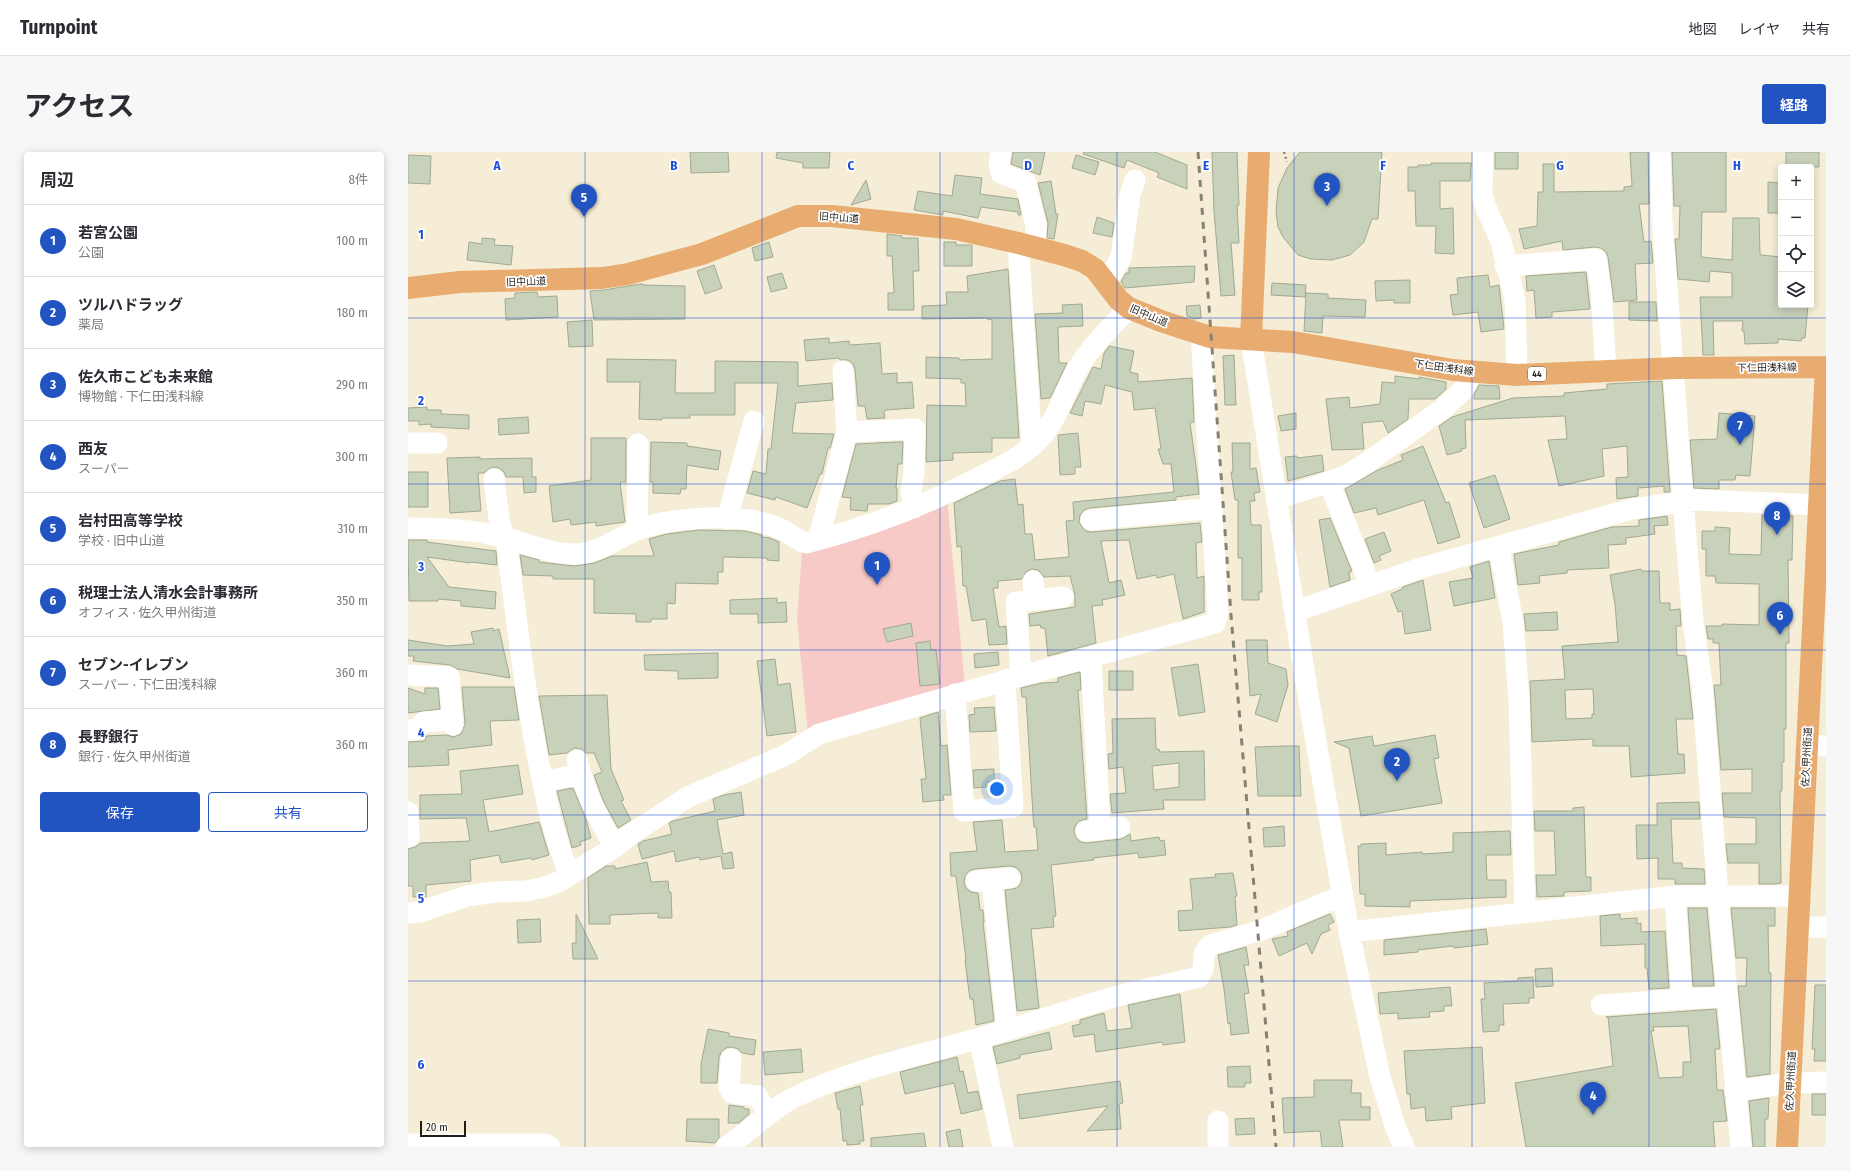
<!DOCTYPE html>
<html lang="ja">
<meta charset="utf-8">
<style>
:root{--surface:#fff;--page:#f7f7f7;--text:#2b2b33;--muted:#7c7c81;--line:#e1e1e2;--accent:#2254c1}
body{margin:0;font-family:"Fira Sans Condensed","Noto Sans JP",sans-serif;background:var(--page);color:var(--text)}
.controls{position:absolute;right:12px;top:12px;display:grid;overflow:hidden;border-radius:4px;box-shadow:0 2px 10px #0003}
.controls button{width:36px;height:36px;display:grid;place-items:center;padding:0;border:0;border-bottom:1px solid var(--line);background:var(--surface);color:var(--text);font:20px sans-serif}
.scale{position:absolute;left:12px;bottom:10px;width:46px;box-sizing:border-box;padding-left:4px;border:2px solid #221e16;border-top:0;font-size:11px;line-height:14px;white-space:nowrap;color:#221e16;-webkit-text-stroke:3px #fff;paint-order:stroke}
.you{position:absolute;left:589px;top:637px;width:14px;height:14px;margin:-10px;border:3px solid #fff;border-radius:50%;background:#1a73e8;box-shadow:0 0 0 6px #1a73e833}
.badge{display:grid;place-items:center;width:26px;height:26px;border-radius:50%;background:var(--accent);color:#fff;font-size:13px;font-weight:700}
.pin{position:absolute;translate:-50% -33px;filter:drop-shadow(0 1px 2px #0008)}
.pin::after{content:'';position:absolute;top:21px;width:14px;height:12px;background:inherit;clip-path:polygon(0 0,100% 0,50% 100%)}
.list{margin:0;padding:0;list-style:none}
h2{display:flex;justify-content:space-between;align-items:center;height:52px;margin:0;padding:0 16px;font-size:17px}
h2 small{font-size:13px;font-weight:400;color:var(--muted)}
.list li{display:grid;grid-template-columns:26px 1fr auto;gap:12px;align-items:center;box-sizing:border-box;height:72px;padding:0 16px;border-top:1px solid var(--line)}
.list b{display:block;font-size:15px;white-space:nowrap}
.list p{margin:0;font-size:13px;white-space:nowrap;color:var(--muted)}
.list em{font-size:13px;font-style:normal;color:var(--muted)}
.actions{display:flex;gap:8px;padding:12px 16px}
.actions a{flex:1;padding:9px 0;border:1px solid var(--accent);border-radius:4px;text-align:center;font-size:14px;color:var(--accent)}
.actions .main{background:var(--accent);color:#fff}
.icon{flex:none;width:22px;height:22px;fill:none;stroke:currentColor;stroke-width:2;stroke-linecap:round;stroke-linejoin:round}
.map{position:relative;flex:none;width:1418px;height:995px;overflow:hidden;border-radius:4px}
header{display:flex;align-items:center;gap:24px;box-sizing:border-box;height:56px;padding:0 20px;background:var(--surface);border-bottom:1px solid var(--line)}
header strong{font-size:19px}
nav{display:flex;gap:22px;margin-inline-start:auto;font-size:14px}
.intro{display:flex;align-items:center;justify-content:space-between;box-sizing:border-box;height:96px;padding:0 24px}
h1{margin:0;font-size:28px}
.button{padding:10px 18px;border-radius:4px;background:var(--accent);color:#fff;font-size:14px;font-weight:700}
main{display:flex;gap:24px;padding:0 24px}
aside{flex:1;background:var(--surface);border-radius:4px;box-shadow:0 2px 10px #0003}
.map>svg:first-child{display:block}
.green{fill:#f7cac8}
.building{fill:#c8d1ba;stroke:#a0a993;fill-rule:evenodd}
.lines{fill:none;stroke-linecap:round;stroke-linejoin:round}
.path{stroke:#868071;stroke-width:2.5;stroke-dasharray:2 3;stroke-linecap:butt}
.minor{stroke:#fff;stroke-width:21}
.major{stroke:#e8ac71;stroke-width:22}
.rail{stroke:#878172;stroke-width:3;stroke-dasharray:7 7;stroke-linecap:butt}
.grid{fill:none;stroke:#1d4ed8;stroke-width:1;stroke-opacity:0.55}
.labels{text-anchor:middle;stroke-width:3.5;stroke-linejoin:round;paint-order:stroke}
.shield{fill:#fff;stroke:#64625c;stroke-width:1}
.shield-label{font-size:9px;font-weight:bold;fill:#221e16}
.street-label{font-size:10px;fill:#221e16;stroke:#fff}
.grid-label{font-size:13px;text-anchor:middle;font-weight:bold;fill:#1d4ed8;stroke:#fff;stroke-width:3.5;stroke-linejoin:round;paint-order:stroke}
</style>
<header>
<strong>Turnpoint</strong>
<nav><a>地図</a><a>レイヤ</a><a>共有</a></nav>
</header>
<div class="intro"><h1>アクセス</h1><a class="button">経路</a></div>
<main>
<aside>
<h2>周辺<small>8件</small></h2>
<ul class="list">
<li><span class="badge">1</span><div><b>若宮公園</b><p>公園</p></div><em>100 m</em></li>
<li><span class="badge">2</span><div><b>ツルハドラッグ</b><p>薬局</p></div><em>180 m</em></li>
<li><span class="badge">3</span><div><b>佐久市こども未来館</b><p>博物館 · 下仁田浅科線</p></div><em>290 m</em></li>
<li><span class="badge">4</span><div><b>西友</b><p>スーパー</p></div><em>300 m</em></li>
<li><span class="badge">5</span><div><b>岩村田高等学校</b><p>学校 · 旧中山道</p></div><em>310 m</em></li>
<li><span class="badge">6</span><div><b>税理士法人清水会計事務所</b><p>オフィス · 佐久甲州街道</p></div><em>350 m</em></li>
<li><span class="badge">7</span><div><b>セブン-イレブン</b><p>スーパー · 下仁田浅科線</p></div><em>360 m</em></li>
<li><span class="badge">8</span><div><b>長野銀行</b><p>銀行 · 佐久甲州街道</p></div><em>360 m</em></li>
</ul>
<div class="actions"><a class="main">保存</a><a>共有</a></div>
</aside>
<div class="map">
<svg width="1418" height="995" viewBox="0 0 1418 995">
<rect width="100%" height="100%" fill="#f6edd6"/>
<path class="green" d="M539,347L557,534L400,582L389,467L394,399Z"/>
<path class="building" d="M282,0H320L321,20L283,21Z
M369,0H422L421,16H395V11L368,6Z
M605,0H637L632,23L603,12Z
M676,0H747L779,13V37L749,25L751,21L719,8L716,16L675,2Z
M804,0H829L831,53H829L831,91H823L827,143L813,144L806,59Z
M892,0H974L970,67H964L956,90L942,103L924,108L903,107L890,103L875,85L870,75L868,60L870,36L879,16Z
M1087,0H1110V17H1087Z
M1222,0H1240L1241,52H1231L1236,90L1243,89L1245,111L1227,112L1229,148L1206,150L1200,105L1198,100L1193,96L1187,95L1155,98L1154,89L1116,97L1111,77L1129,74L1130,40H1135V12H1146V40L1216,39V35L1224,34Z
M1264,0H1318V60H1294L1293,105L1324,108L1325,66H1351L1352,102L1353,103L1373,105V153H1400L1397,186H1394L1393,189L1370,187V191L1337,192L1336,179H1334L1335,169H1305L1306,203H1295L1292,145H1324V121L1302,119L1301,130L1270,127L1267,87H1271L1272,54H1266Z
M1378,0H1411V15L1378,14Z
M0,3L23,4L22,32L0,31Z
M668,3L691,10L687,23L664,16Z
M1023,11H1063L1062,29H1032V57L1045,56L1046,102L1027,101L1028,74H1008L1007,39H1000V15H1010V13H1023Z
M547,23L574,26L572,42L610,47L613,63H610V60L573,55L570,66L535,59V63L506,58L510,39L544,44Z
M458,28L463,47L443,53Z
M643,29L648,62H650L646,87L639,86L640,71L630,31Z
M1360,30L1373,31V61H1360Z
M689,65L706,71L704,85L685,81Z
M479,82L494,84V86H510L511,119H505L506,158H480V141H486L484,104H479Z
M74,86L87,87L86,93L105,94L103,113L59,108L61,90L74,92Z
M361,90L365,105L347,109L344,96Z
M536,90H548V93H564V114H536Z
M306,113L314,136L297,142L289,119Z
M787,114L786,130L717,136L713,130L718,121H721V116Z
M600,117L611,286H584V300L545,301V308L518,310L519,253L558,254L557,231H553V227L518,226V205L551,206V208L584,207V167L580,168V166L514,167V154L539,153L538,140H560L559,124Z
M1178,120L1182,157L1144,160V165L1128,166L1126,138L1119,139L1118,124Z
M374,121L379,136L363,140L359,125Z
M1080,123L1082,135L1091,133L1096,177L1073,180L1070,160L1045,163L1042,143L1050,142L1049,126Z
M1002,128V151H986V148L968,149L967,129Z
M864,131L898,133L897,145L863,143Z
M232,132H235V133L277,134V167L186,168L182,139L196,138Z
M129,140L130,145L149,144L150,165L98,168L97,147L107,146V141Z
M898,141L920,142V146L958,148L957,165L915,164L914,181L896,179Z
M1221,150H1248L1249,169L1221,168Z
M674,152L675,174L650,175L651,211H659L642,246L633,247L627,162L655,161L654,153Z
M792,153L793,166L786,167L779,164L778,154Z
M184,168L185,194L161,195L159,170Z
M421,186V191L441,189L442,193L472,191L474,222L489,221V231L504,230L506,256L478,258L476,260L477,266L459,267L457,254H450L447,218L445,212L440,208H432L431,206L398,209L396,188Z
M701,194L726,199L722,220L730,222V230L784,226L786,270L782,271L789,321L791,342L768,345V348L682,356L676,358L672,363L671,370L674,375L678,379L684,380L792,371L794,390L788,391L789,426L796,424V460L775,467L766,422L749,426L748,423L729,427L721,388L693,389L701,431L713,428L717,443L694,448L695,453L684,454L688,491L640,504L637,476H633L632,473L622,474L621,462L667,455V443L662,424L636,425L630,418L624,417L618,420L614,427L590,429V436H585L591,475L598,474L599,492L581,493L578,467L564,469L558,434H555L553,394L549,395L546,351L592,329L607,327L610,353L615,352L617,382H624L627,408L661,405L658,369L666,368L665,350L766,340L763,312H755L750,297H753L747,256L726,258L724,240L697,233L693,252L677,249L674,264L662,261L685,215L693,217L696,201Z
M826,203L828,253H817L815,204Z
M199,207L268,208L267,241H307V209L390,210V234L424,231L425,248L388,251L384,281L426,282L422,296H420L414,322H412L399,356L368,345L367,348L339,341L345,319L358,322L360,297H363L370,231H327V263H282V266H254V268L231,267L232,230H199Z
M987,224L1011,227V225L1038,230V237L1027,247H1001L1000,267L980,281L975,269L954,271L956,297L924,298L918,247L941,245L942,256L972,252L974,230L987,231Z
M1254,229L1262,340H1256V334L1230,336V344L1209,347L1208,326L1220,325L1219,294L1194,297L1196,324L1151,334L1140,288L1159,287L1157,264L1057,268L1058,296L1053,297L1054,299L1039,303L1031,274L1044,265L1105,246L1156,244V241L1199,237V232Z
M1071,233L1091,234L1092,247H1066V242Z
M19,255V258H33V262L61,263V277L23,275V272L11,273V269H0V256Z
M888,261V277L873,279L870,264Z
M1311,261L1347,264L1342,324L1328,323L1327,328H1311V337L1286,336L1282,288L1309,287Z
M120,265L121,281L91,283L90,267Z
M670,281L673,315H667V322L652,323L650,283Z
M183,286H218V330H212L217,370L188,374V370L163,373L162,367L145,370L141,334L183,328Z
M243,290L279,291V294L313,299L310,318L279,313L278,337H273L272,342L245,341V330H242Z
M488,290H495L494,312H490L488,336H489V349L481,352H460L459,359L442,358L443,346L434,345L448,292Z
M824,291H842V317L848,316L852,340L846,341L847,349H842L843,373H853L854,440H851V448H834V406H830V348H827L823,320H825Z
M1015,294L1038,351L1041,350L1052,385L1030,392L1016,348L970,363L968,356L946,361L937,337L970,318L995,308L993,303Z
M914,303L916,319L880,329L877,305L889,304V306Z
M72,305V307L124,306V325H128V340L116,341L115,325H98L96,320L91,316L84,315L76,321H70L73,359L42,361L39,306Z
M0,320H20V355H0Z
M1087,323L1102,367L1076,376L1061,331Z
M1354,363L1385,364L1384,408H1380L1381,491H1378V577H1376V610H1374V639H1372L1373,731L1367,732H1351V711H1320L1318,692H1348V666L1316,665L1314,641H1344V617L1313,618L1306,533H1313L1311,491H1305V487H1300L1298,474H1314V472L1351,473V432L1308,431L1307,424H1298V397H1294V379H1307V375L1322,376L1321,402L1353,403Z
M1259,364L1260,373L1246,374L1247,382L1218,386V392L1200,393L1201,416L1159,418V421L1131,424L1132,431L1110,433L1106,402L1151,393V390L1204,375L1231,374V368Z
M922,366L944,419L941,420L942,428L922,435L911,368Z
M291,378L337,379L354,383V385L362,386L371,390V409L359,408V406L315,405V420H310V432L268,431L267,452L259,451V467H243V470H228V462L186,461V427H145V424L115,423L112,403L131,408V410L166,414L186,411L204,404H246L241,387L259,382Z
M976,380L983,399L971,404L973,408L966,411L957,387Z
M0,388H19V390L88,399L89,413L62,410V411L19,405L41,435L88,440L87,457L53,454V449L30,447V449H1Z
M1081,409L1087,446L1046,454L1041,430L1065,426L1062,415Z
M1233,417L1234,419H1251L1252,451H1262V458L1272,457L1273,474H1268L1269,503L1278,504L1285,567H1268L1270,602H1276L1277,621L1223,625L1221,594H1185V587L1124,590L1122,529L1157,527L1154,494L1210,490L1207,452L1202,423ZM1185,537L1186,562H1184V566L1158,567L1157,538Z
M1015,428L1023,478L997,482L994,459L990,460L983,442L994,437L995,435Z
M369,446V451L378,450L379,470L350,471V462H322V448Z
M1149,460L1150,478L1118,479L1116,462Z
M503,471L505,484L479,490L475,477Z
M85,476V479L91,477L102,526L49,517L42,513L5,509L6,504H0V488L39,494L66,492L63,480Z
M838,488H859L860,511L878,517L880,533L869,570L847,562L853,542L842,544Z
M522,489L523,498H528L532,532L512,534L508,491Z
M590,500L591,513L567,516L566,502Z
M310,501V526L270,527V519L237,518L236,503Z
M367,507L370,533L382,531L388,580L359,584L349,509Z
M790,512L797,560L771,564L763,516Z
M701,519H725V538H701Z
M672,520L673,538H670L679,667L671,669L667,674L666,680L668,686L673,690L679,691L713,687L722,682L723,689L751,685L752,689L756,688L758,703L731,706L730,701L685,706L686,708L643,713L648,764L645,765L646,775L623,777L631,856L609,859L597,738L609,736L613,731L614,725L612,719L607,715L601,714L567,717L561,719L557,724L556,730L558,736L563,740L570,741L572,758H575L576,770H575L586,869L568,873L565,847H562L559,825L557,808H558L548,724H543L542,701L569,699L565,670L594,668L597,700L630,698L628,675H626L625,663L618,545H614L613,536L634,531L650,530V526Z
M54,535H106L111,568L82,569L84,593L40,598L41,613L0,615V590L17,589L18,584L39,583L46,585L53,582L57,572Z
M0,536L17,542V536H30L32,557L0,561Z
M199,543L203,617L216,648L213,649L223,668L210,676L195,648L186,623L194,620L186,601H178L173,597L166,596L159,601L141,603L131,544Z
M586,555L588,579L562,580L561,563L567,562L566,556Z
M530,560L533,594L539,593L543,643H535L536,648L515,650L513,627H518L512,566Z
M747,566L748,597H751L752,600L796,599L797,648H755L756,657L704,661L702,642L718,641L715,615L701,617L700,602L705,601L704,567ZM771,611V635L746,638L744,614Z
M1027,583L1031,606L1026,607L1034,651L953,664L941,596L926,590L964,584L966,594Z
M878,594H891L893,644H850L847,595Z
M110,613L115,642L75,648L81,680L131,670L141,703L124,708L123,706L93,711L91,703L62,708L63,729L18,733V745H5V734H0V697L7,695L13,691L62,689L58,666L12,667V643L54,642L52,619Z
M586,617V630H578V635L566,636L565,618Z
M165,636L178,667L183,686L172,690L173,693L164,696L149,639Z
M333,640L336,663L309,668L315,702L324,700L326,716L315,717L313,704L292,708L291,705L268,710L266,699L234,707L230,692L235,689L264,682L261,671L265,669L307,659L305,647L316,643Z
M1291,650L1292,667H1263L1265,711H1274V716L1296,717L1297,732H1267V727H1250V706L1229,707L1228,673H1249V651Z
M1176,655L1178,725H1183V739L1156,740V744L1129,745L1128,723H1148L1146,679H1127L1126,659H1165V656Z
M876,674L877,694L856,695L855,676Z
M1102,679L1103,703H1078L1079,728H1098V745L1002,749V755L957,754V742H952L950,694H953V692L978,691V703L1014,700L1015,702L1045,700V681Z
M239,710L243,730L260,729L261,740H263L264,766H250V761L202,763V772H181L180,726L198,714H207V717Z
M825,721L829,744L827,745L829,773L822,775L771,779L770,759L785,758L782,727L808,725L807,722Z
M1280,756H1299L1306,834H1285Z
M1323,756H1367V774H1360L1361,821H1363L1362,922L1339,925L1330,834H1338L1339,806H1328Z
M168,762L190,807H165L164,791H168Z
M922,762L926,770L920,773L922,778L913,782L904,802L899,791L871,804L864,787L880,784L879,780Z
M1212,762V767L1229,766V772L1233,771V780L1257,779L1261,836L1241,837L1239,816H1237V792L1193,794L1192,764Z
M132,767L133,790L110,791L109,768Z
M1078,777L1080,792L1046,796L1045,794L1010,798V800L976,803V788Z
M838,795L841,813H836L841,841L836,842L841,881L823,883L822,871L820,872L816,837L810,803Z
M1144,816L1145,834L1128,835L1127,817Z
M1125,825L1126,846H1121V851L1095,852L1096,873H1091V879L1075,880L1073,847H1077L1076,831L1110,829V826Z
M1407,833H1418V909H1406L1407,897H1404Z
M1042,835L1044,854H1036V859L1021,860L1022,865L990,867V861L972,862L970,841Z
M772,842L777,890L755,893L754,890L688,900L686,882L666,885L664,874L672,872V868L696,861L699,879L724,876L720,853Z
M1308,857L1312,897H1307L1309,938H1315L1319,969L1305,970L1307,995H1118L1107,931L1205,914L1200,865H1198ZM1280,874L1283,910H1275V925L1251,926L1243,879H1246L1245,875Z
M300,877L321,881V884L348,888L346,903L334,901L330,897L324,895L318,896L313,900L311,906L309,931H293V912Z
M641,880L644,897L612,903V906L589,912L585,895Z
M1074,895L1077,951L1043,955L1044,967L1018,969L1017,955L1003,957L1002,942H999L996,899Z
M393,897L395,920L357,923L355,900Z
M549,905L552,920L555,919L560,941L570,939L574,957L553,962L546,931L497,942L492,920Z
M842,914L843,931H837V935H820L819,915Z
M906,928H944L943,941H953V955H962V968H931L935,995H914L912,979L876,981L874,946L906,945Z
M712,929L715,951L711,952L713,977L679,979L700,954L612,967L609,943Z
M452,934L455,953H452L456,989H452V992L439,993V989H435L432,957H430L427,941Z
M1404,942H1418V963H1404Z
M1361,946L1360,967H1357V995H1345L1341,949Z
M321,953L336,955V957H341V962L331,971H320Z
M846,966L847,982L828,983L827,967Z
M279,967H311V986L307,991L278,989Z
M552,977L555,995H541L538,980Z
M516,981L518,995H463V986Z"/>
<g class="lines">
<path class="path" d="M876,0L879,10"/>
<path class="minor" d="M593,0L591,12L593,21L618,31L628,74L627,95
M1075,0L1074,42L1078,56L1093,89L1107,148L1109,223
M1252,0L1254,69L1275,349L1285,470L1294,532L1310,743L1333,995
M610,91L624,294
M1097,114L1188,107L1193,138L1198,219
M698,130L713,106L722,43L727,28
M843,187L900,543L941,780L972,925L987,974L996,995
M439,280L507,277L506,320L503,340L506,356
M0,291H29
M86,327L92,374L98,386C110,479 120,572 142,663C147,684 155,704 161,724
M921,330L962,433
M869,347L921,330L939,323L960,310L1036,256L1054,239L1060,229L1061,220
M319,367L346,269
M683,368L805,356
M0,376C30,376 61,377 91,384C115,390 141,402 167,402C190,402 209,386 229,378C259,366 320,362 352,370C360,372 373,376 380,381C387,385 391,389 398,391C458,376 513,355 568,327C592,315 617,304 635,283C653,261 659,231 675,208C687,190 706,172 721,156
M229,378L230,292
M410,388L439,280L435,219
M1091,395L1105,471L1111,547L1117,761
M625,429L627,448
M888,459L1013,416L1224,357L1289,348L1418,353
M683,506L692,678
M0,523L41,525L45,573
M613,524L608,450L655,445
M547,542L556,659L605,655L597,528
M0,578H7L16,570L45,568
M1399,593L1418,594
M169,608C176,639 190,667 207,695
M135,630L172,622
M0,660L1,685
M678,679L712,675
M584,728L599,878
M568,729L602,726
M0,761L12,760L59,744L87,740L117,739L134,736L150,730L207,695L223,682L280,645L378,603L411,582L613,524L807,471L810,461L793,182
M1390,775H1418
M941,780L1267,744H1392
M1274,847L1319,845
M1193,853L1274,847L1267,744
M571,886L595,995
M323,907L321,935L324,941L349,944L361,962
M1327,939L1382,931L1418,930
M0,992H137L142,995
M318,995C342,980 362,957 387,945C445,917 510,904 572,886C614,874 655,860 696,848C727,838 760,833 791,825L795,817L796,802L802,793L851,779L935,743
M810,995V969"/>
<path class="major" d="M0,136L52,130L194,126L220,122L294,102L390,64H424L548,77L610,91L656,103L674,109L687,117L711,148L721,156L753,169L802,185L885,190L1045,218L1109,223L1269,216L1418,215
M843,187L851,0
M1379,995L1418,215"/>
<path class="rail" d="M790,0L823,463L868,995"/>
</g>
<path class="grid" d="M177,0V995M354,0V995M532,0V995M709,0V995M886,0V995M1064,0V995M1241,0V995M0,166H1418M0,332H1418M0,498H1418M0,663H1418M0,829H1418"/>
<g class="labels">
<rect class="shield" x="1120" y="215" width="18" height="14" rx="3"/>
<g class="shield-label">
<text x="1129" y="225">44</text>
</g>
<g class="street-label">
<text transform="translate(431 65) rotate(4)" y="4">旧中山道</text>
<text transform="translate(118 129) rotate(-2)" y="4">旧中山道</text>
<text transform="translate(741 163) rotate(23)" y="4">旧中山道</text>
<text transform="translate(1036 215) rotate(8)" y="4">下仁田浅科線</text>
<text transform="translate(1359 215) rotate(-1)" y="4">下仁田浅科線</text>
<text transform="translate(1398 605) rotate(-87)" y="4">佐久甲州街道</text>
<text transform="translate(1382 929) rotate(-87)" y="4">佐久甲州街道</text>
</g>
</g>
<g class="grid-label">
<text x="89" y="18">A</text>
<text x="266" y="18">B</text>
<text x="443" y="18">C</text>
<text x="620" y="18">D</text>
<text x="798" y="18">E</text>
<text x="975" y="18">F</text>
<text x="1152" y="18">G</text>
<text x="1329" y="18">H</text>
<text x="13" y="87">1</text>
<text x="13" y="253">2</text>
<text x="13" y="419">3</text>
<text x="13" y="585">4</text>
<text x="13" y="751">5</text>
<text x="13" y="917">6</text>
</g>
</svg>
<div class="controls">
<button>+</button>
<button>−</button>
<button><svg class="icon" aria-label="locate" viewBox="0 0 24 24"><circle cx="12" cy="12" r="6"/><path d="M12 2v4M12 18v4M2 12h4M18 12h4"/></svg></button>
<button><svg class="icon" aria-label="layers" viewBox="0 0 24 24"><path d="M12 4l9 5-9 5-9-5zM3 14l9 5 9-5"/></svg></button>
</div>
<div class="scale">20 m</div>
<div class="you"></div>
<div class="pin badge" style="left:469px;top:433px">1</div>
<div class="pin badge" style="left:989px;top:629px">2</div>
<div class="pin badge" style="left:919px;top:54px">3</div>
<div class="pin badge" style="left:1185px;top:963px">4</div>
<div class="pin badge" style="left:176px;top:65px">5</div>
<div class="pin badge" style="left:1372px;top:483px">6</div>
<div class="pin badge" style="left:1332px;top:293px">7</div>
<div class="pin badge" style="left:1369px;top:383px">8</div>
</div>
</main>
